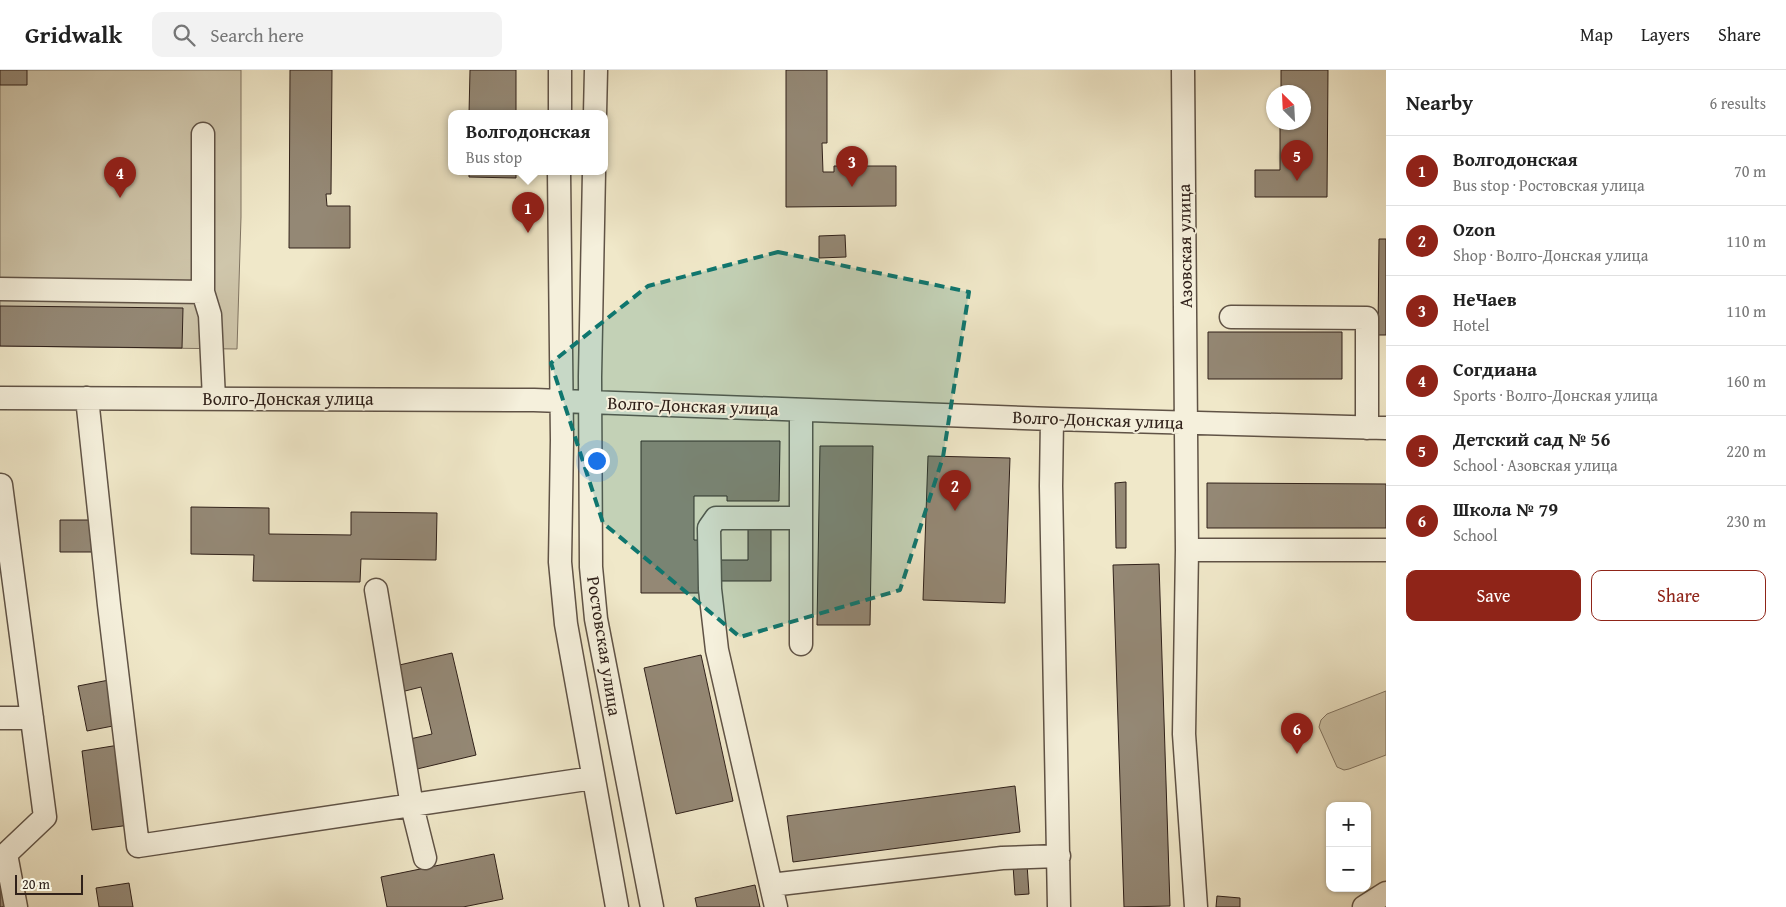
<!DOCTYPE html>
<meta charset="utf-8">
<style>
:root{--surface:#fff;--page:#f2f2f2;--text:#222;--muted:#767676;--line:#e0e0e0;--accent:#8f2418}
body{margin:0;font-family:"Gentium Book Plus",serif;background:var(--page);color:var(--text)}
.controls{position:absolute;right:15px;bottom:15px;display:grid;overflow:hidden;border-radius:10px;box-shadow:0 1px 4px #0004}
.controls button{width:45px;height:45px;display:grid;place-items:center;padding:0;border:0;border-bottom:1px solid var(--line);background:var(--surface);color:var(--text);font:25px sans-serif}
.compass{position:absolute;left:1266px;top:15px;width:45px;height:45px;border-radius:50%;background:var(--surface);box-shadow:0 1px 4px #0004;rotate:336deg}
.scale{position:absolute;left:15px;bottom:12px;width:68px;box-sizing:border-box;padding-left:5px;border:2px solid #30211a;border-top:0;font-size:14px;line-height:18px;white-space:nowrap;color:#30211a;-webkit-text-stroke:4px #f5f0dc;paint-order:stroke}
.you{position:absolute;left:596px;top:390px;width:18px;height:18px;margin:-12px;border:4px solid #fff;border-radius:50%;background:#1a73e8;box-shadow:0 0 0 8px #1a73e833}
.badge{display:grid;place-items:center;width:32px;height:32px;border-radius:50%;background:var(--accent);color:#fff;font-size:16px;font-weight:700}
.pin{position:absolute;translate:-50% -41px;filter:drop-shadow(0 1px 2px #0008)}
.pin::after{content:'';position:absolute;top:26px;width:18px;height:15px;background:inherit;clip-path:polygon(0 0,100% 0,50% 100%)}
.popup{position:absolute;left:448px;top:40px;width:160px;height:65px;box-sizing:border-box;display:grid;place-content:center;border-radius:10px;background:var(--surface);filter:drop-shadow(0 1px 4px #0005);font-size:16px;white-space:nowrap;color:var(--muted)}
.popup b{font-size:19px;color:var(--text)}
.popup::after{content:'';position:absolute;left:50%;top:100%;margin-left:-10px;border:10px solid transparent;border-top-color:var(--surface)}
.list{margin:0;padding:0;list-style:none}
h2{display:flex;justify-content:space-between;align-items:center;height:65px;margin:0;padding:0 20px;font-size:21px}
h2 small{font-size:16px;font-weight:400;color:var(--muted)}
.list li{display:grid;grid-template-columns:32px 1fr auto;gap:15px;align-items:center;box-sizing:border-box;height:70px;padding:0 20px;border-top:1px solid var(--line)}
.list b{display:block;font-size:19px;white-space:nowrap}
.list p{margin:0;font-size:16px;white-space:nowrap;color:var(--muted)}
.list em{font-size:16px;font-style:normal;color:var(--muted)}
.actions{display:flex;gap:10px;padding:15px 20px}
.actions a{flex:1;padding:11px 0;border:1px solid var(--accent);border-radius:10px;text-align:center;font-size:18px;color:var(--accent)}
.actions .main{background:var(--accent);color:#fff}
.icon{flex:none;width:28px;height:28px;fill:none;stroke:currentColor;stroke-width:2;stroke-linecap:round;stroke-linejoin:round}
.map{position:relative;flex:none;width:1386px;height:837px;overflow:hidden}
header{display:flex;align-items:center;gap:30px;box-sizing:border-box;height:70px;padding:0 25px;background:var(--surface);border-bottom:1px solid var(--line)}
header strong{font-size:24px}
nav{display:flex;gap:28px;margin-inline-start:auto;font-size:18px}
.search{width:350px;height:45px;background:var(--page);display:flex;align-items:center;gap:12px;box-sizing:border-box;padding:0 18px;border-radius:10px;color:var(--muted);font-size:19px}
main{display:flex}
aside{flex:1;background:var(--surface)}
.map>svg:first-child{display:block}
.green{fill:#cfc6ab;stroke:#807462}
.building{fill:#948875;stroke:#30211a}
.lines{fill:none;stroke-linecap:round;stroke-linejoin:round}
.minor-casing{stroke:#605346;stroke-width:25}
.minor{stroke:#f5f0dc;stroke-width:22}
.marked{fill:#0f766e;fill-opacity:0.2;stroke:#0f766e;stroke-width:4;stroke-dasharray:10 6;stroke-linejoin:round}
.labels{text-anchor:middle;stroke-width:4;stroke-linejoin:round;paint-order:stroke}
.street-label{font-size:18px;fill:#30211a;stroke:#f5f0dc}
</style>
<header>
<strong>Gridwalk</strong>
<div class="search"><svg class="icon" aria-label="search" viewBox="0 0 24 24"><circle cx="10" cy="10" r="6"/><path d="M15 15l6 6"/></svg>Search here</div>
<nav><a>Map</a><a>Layers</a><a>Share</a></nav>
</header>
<main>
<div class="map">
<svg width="1386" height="837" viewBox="0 0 1386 837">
<rect width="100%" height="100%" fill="#f0e8c9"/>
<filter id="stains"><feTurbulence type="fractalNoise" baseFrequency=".004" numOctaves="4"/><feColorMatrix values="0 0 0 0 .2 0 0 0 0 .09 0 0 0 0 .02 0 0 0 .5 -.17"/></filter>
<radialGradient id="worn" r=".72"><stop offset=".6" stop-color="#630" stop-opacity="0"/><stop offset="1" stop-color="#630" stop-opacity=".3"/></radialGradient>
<path class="green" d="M0,0H241V147L237,279L0,276Z
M1386,621V685L1349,699L1344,700L1337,697L1319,657L1321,650L1327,644Z"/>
<path class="building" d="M0,0H27V15H0Z
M290,0H332L331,124H326L327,136H350V178H289Z
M470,0H516V44H469Z
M786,0H827V73H822L823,102H834V96H896V136L786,137Z
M1281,0H1328L1327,127H1255V100H1280V52H1304V22H1281Z
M469,102H516V108L469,107Z
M845,165L846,187L819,188V166Z
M1379,169H1386V265H1378Z
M0,236L183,238L182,278L0,276Z
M1208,262H1342V309H1208Z
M641,371H780L779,431H727V426H694V470H701V523H641Z
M820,376H873L870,555H817Z
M928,386L1010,388L1005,533L923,530Z
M1126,412V478H1116L1115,413Z
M1207,413L1386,414V458H1207Z
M191,437L269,438V464L351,465V442L437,443L436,490L361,489L360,512L253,511L254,485L191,484Z
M60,450H92V482H60Z
M748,458H771V511H719V490H748Z
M1159,494L1170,836L1124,837L1113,495Z
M452,583L476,685L417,699L410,669L432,664L421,617L401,622L395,596Z
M701,585L733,731L676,744L644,598Z
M109,610L118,655L87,661L78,616Z
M119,675L130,755L92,760L82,681Z
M1015,716L1020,762L793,792L787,746Z
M494,784L503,829L463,837H387L381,807Z
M1027,794L1029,824L1015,825L1013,795Z
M129,813L133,837H99L96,818Z
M755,815L760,837H697L695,828Z
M0,816L8,834L2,837H0Z
M1217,826L1240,828V837H1216Z"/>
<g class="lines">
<g class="minor-casing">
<path id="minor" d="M1183,0L1187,480L1184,664L1196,837
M560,44V0
M595,44L596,0
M559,102L562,370L560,492L566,554L617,837
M594,102L590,307L591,497L596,549L652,837
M0,219L203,222V64
M203,222L210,245L214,329
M1231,247L1367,248V358
M0,328L534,330L1052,349L1386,358
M87,328L109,535L138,776L593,708
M1052,349L1051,416L1059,837
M1,415L45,747L6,784L16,837
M1187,480H1386
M376,520L412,736L425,788
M801,574V340
M0,648H32
M771,815L1002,788L1059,786
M776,837L717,580L710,519L709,458L716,448H801
M1364,837L1386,823"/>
</g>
<use href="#minor" class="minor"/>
</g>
<path class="marked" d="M778,182L969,222L943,387L900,520L740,567L603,453L551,293L648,216Z"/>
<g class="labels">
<g class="street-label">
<text transform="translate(1185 176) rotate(-91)" y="6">Азовская улица</text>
<text x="288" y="335">Волго-Донская улица</text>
<text transform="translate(693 336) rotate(2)" y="6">Волго-Донская улица</text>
<text transform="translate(1098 350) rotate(2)" y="6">Волго-Донская улица</text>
<text transform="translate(604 576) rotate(81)" y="6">Ростовская улица</text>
</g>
</g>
<rect width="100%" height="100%" filter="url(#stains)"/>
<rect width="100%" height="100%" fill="url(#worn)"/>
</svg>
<div class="controls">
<button>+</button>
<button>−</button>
</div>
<svg class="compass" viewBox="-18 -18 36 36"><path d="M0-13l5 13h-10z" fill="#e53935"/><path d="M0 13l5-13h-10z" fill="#767676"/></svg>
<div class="scale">20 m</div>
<div class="you"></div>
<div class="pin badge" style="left:528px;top:163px">1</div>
<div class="popup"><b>Волгодонская</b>Bus stop</div>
<div class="pin badge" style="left:955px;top:441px">2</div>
<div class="pin badge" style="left:852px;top:117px">3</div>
<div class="pin badge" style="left:120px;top:128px">4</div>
<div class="pin badge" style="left:1297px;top:111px">5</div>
<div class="pin badge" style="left:1297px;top:684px">6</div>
</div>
<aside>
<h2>Nearby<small>6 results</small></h2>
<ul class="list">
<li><span class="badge">1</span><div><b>Волгодонская</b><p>Bus stop · Ростовская улица</p></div><em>70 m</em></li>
<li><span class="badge">2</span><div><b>Ozon</b><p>Shop · Волго-Донская улица</p></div><em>110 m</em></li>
<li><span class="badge">3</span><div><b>НеЧаев</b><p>Hotel</p></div><em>110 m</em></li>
<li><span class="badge">4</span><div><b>Согдиана</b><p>Sports · Волго-Донская улица</p></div><em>160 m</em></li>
<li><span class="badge">5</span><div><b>Детский сад № 56</b><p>School · Азовская улица</p></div><em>220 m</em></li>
<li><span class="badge">6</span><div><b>Школа № 79</b><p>School</p></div><em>230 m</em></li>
</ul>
<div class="actions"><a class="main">Save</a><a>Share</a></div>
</aside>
</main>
